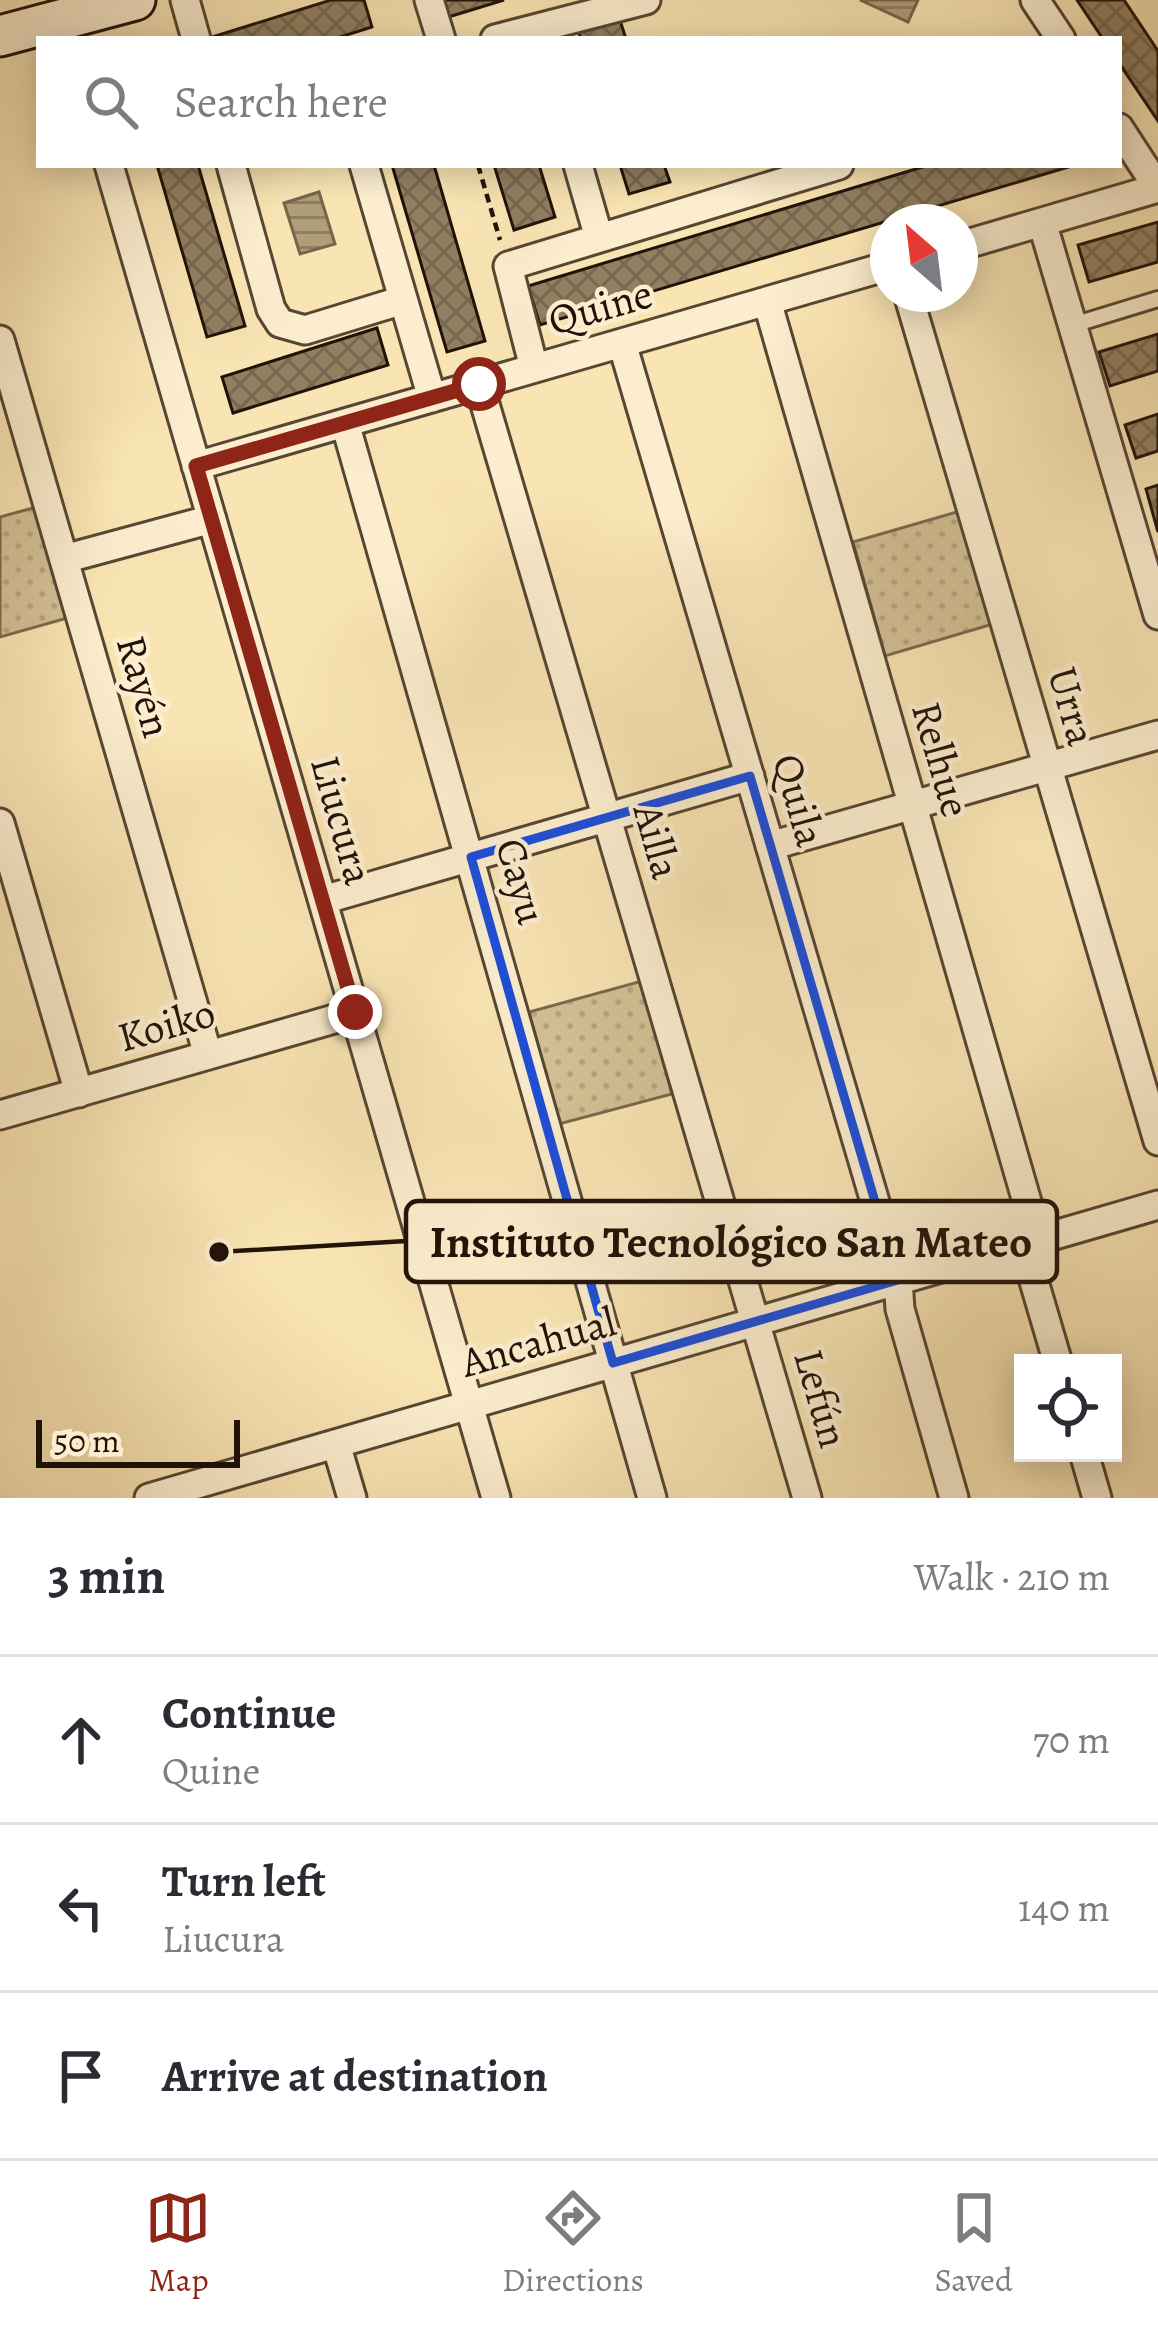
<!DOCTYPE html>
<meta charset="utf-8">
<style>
:root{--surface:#fff;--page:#f7f7f7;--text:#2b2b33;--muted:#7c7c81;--line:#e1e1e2;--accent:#8f2418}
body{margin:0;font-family:Alegreya,serif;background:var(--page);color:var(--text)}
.controls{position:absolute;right:36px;bottom:36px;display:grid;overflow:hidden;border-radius:0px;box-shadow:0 6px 30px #0003}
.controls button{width:108px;height:108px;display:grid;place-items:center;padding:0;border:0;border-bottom:3px solid var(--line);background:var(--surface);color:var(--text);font:60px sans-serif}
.compass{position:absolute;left:870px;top:204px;width:108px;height:108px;border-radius:50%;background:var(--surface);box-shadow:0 6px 30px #0003;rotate:332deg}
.scale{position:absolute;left:36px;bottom:30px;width:204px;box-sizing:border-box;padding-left:12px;border:6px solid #211208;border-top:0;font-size:33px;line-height:42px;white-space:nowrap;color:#211208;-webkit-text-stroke:9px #fbedce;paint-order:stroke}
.stop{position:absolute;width:36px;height:36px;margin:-27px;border:9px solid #8f2418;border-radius:50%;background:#fff}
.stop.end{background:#8f2418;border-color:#fff;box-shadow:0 3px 12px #0008}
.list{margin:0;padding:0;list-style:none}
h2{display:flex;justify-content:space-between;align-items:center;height:156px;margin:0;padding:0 48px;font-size:51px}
h2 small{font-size:39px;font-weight:400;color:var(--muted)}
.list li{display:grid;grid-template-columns:78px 1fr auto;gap:36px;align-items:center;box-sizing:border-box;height:168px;padding:0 48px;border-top:3px solid var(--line)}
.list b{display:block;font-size:45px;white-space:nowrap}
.list p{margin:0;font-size:39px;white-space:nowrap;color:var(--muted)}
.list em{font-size:39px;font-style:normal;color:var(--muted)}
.icon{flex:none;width:66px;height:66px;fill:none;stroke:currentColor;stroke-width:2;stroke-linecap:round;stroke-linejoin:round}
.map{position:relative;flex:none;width:1158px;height:1498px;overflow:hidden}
.search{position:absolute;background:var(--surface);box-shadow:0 6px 30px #0003;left:36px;right:36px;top:36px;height:132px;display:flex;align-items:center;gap:30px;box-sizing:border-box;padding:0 42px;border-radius:0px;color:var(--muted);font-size:45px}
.sheet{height:660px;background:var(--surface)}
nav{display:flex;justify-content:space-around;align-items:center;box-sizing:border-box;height:168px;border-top:3px solid var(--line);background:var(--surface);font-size:33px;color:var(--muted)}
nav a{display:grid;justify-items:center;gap:6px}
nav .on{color:var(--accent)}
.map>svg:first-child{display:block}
.green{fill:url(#green-dots);stroke:#7a694f;stroke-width:3}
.water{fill:url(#water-rules);stroke:#77654c;stroke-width:3}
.building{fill:url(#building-cross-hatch);stroke:#211208;stroke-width:3}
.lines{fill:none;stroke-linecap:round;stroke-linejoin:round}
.lane-casing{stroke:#574633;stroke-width:20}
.street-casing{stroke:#574633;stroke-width:33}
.secondary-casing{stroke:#211208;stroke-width:45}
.path{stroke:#211208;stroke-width:4.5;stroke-dasharray:9 6;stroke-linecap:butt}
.lane{stroke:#fbedce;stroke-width:14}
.street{stroke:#fbedce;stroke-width:27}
.secondary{stroke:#fbedce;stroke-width:39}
.route{stroke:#8f2418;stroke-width:15}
.marked{fill:none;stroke:#1d4ed8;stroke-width:9;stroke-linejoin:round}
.labels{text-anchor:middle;stroke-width:9;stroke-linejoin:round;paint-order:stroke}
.street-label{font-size:42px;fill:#211208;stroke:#fbedce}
.leader{fill:none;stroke:#211208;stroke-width:4.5}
.callout-dot{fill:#211208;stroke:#fbedce;stroke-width:4.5}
.callout{fill:#fbedce;stroke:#211208;stroke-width:4.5}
.callout-label{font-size:45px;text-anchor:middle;font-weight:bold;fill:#211208}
</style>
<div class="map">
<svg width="1158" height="1498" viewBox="0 0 1158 1498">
<defs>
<pattern id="green-dots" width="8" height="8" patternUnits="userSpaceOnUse" patternTransform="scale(3)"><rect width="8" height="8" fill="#d4c096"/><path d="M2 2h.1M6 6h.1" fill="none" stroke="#b6a480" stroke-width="1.8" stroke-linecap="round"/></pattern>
<pattern id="water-rules" width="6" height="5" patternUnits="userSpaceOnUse" patternTransform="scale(3)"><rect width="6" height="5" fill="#b09d79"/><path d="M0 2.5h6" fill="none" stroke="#8f7f61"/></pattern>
<pattern id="building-cross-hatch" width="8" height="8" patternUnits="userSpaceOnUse" patternTransform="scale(3)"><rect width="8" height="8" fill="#917f61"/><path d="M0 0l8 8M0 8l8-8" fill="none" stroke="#76674e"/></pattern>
</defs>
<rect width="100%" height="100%" fill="#f9e4b3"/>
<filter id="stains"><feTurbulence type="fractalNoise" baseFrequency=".00167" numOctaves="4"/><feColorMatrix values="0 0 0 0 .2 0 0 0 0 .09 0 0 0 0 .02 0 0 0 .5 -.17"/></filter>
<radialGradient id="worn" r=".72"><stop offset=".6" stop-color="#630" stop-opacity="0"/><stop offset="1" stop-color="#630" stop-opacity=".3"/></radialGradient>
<path class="green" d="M40,506L71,617L0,637V517Z
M960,511L993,624L885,656L853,542Z
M642,981L672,1094L559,1124L529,1012Z"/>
<path class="water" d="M860,0H918L908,22Z
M319,192L335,244L300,254L284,203Z"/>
<path class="building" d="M331,0H364L372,27L334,39H206Z
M440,0H504L445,18Z
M1077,0H1124L1158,51V121L1119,63V39H1103Z
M619,17L626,39H581L578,30Z
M157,165H198L245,326L207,337Z
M392,165H434L485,341L447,352Z
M494,165H539L555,217L514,230Z
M620,165H664L670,182L629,194Z
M929,165H1075L540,325L528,286Z
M1158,222V262L1089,282L1078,245Z
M377,328L388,365L233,413L222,377Z
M1158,334V371L1110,386L1099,352Z
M1158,414V451L1136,458L1125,425Z
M1158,485V532L1146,489Z"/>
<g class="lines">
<g class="lane-casing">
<path id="lane" d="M1073,325L1158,299"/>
</g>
<g class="street-casing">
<path id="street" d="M185,0L196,39
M429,0L441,39
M1035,0L1061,39
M495,39L646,0
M1119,128L1158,188
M109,165L496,1498
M231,165L271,309L280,323L305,330L403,300
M364,165L432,398
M578,165L599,238
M1042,222L1158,615
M960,246L1158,188
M908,294L1158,1141
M767,301L1038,1240
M0,340L208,1055
M622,343L898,1280L900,1309L954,1498
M534,368L508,266L839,165
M479,384L807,1498
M345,423L652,1498
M196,466L888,266
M64,559L212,519
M0,823L79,1093
M770,846L1158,735
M323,900L750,776
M0,1115L355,1013
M1023,1244L1058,1363
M336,1444L352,1498
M1084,1453L1097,1498
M149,1498L1158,1205"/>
</g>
<g class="secondary-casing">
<path id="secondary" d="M0,36L135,0"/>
</g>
<path class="path" d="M478,165L500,240"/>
<use href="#lane" class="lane"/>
<use href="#street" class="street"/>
<use href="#secondary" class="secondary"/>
</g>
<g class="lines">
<path class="route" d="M355,1012L196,466L479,384"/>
</g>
<path class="marked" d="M750,776L898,1280L613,1363L471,857Z"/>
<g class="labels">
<g class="street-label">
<text transform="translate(600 306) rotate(-16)" y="15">Quine</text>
<text transform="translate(145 686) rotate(74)" y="15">Rayén</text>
<text transform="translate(1073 706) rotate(74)" y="15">Urra</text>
<text transform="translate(942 759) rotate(74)" y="15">Relhue</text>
<text transform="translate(800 800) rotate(74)" y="15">Quila</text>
<text transform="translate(343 820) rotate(74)" y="15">Liucura</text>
<text transform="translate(658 841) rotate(74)" y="15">Ailla</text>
<text transform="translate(522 881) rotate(74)" y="15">Cayu</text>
<text transform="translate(166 1024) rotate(-16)" y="15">Koiko</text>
<text transform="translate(538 1341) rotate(-16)" y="15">Ancahual</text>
<text transform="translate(822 1398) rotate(74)" y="15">Lefún</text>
</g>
</g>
<path class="leader" d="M219 1252L406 1241"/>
<circle class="callout-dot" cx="219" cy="1252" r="12"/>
<rect class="callout" x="406" y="1201" width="651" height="81" rx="12"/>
<g class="callout-label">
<text x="731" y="1257">Instituto Tecnológico San Mateo</text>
</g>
<rect width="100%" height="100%" filter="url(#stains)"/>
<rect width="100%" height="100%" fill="url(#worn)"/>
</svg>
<div class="controls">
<button><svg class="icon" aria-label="locate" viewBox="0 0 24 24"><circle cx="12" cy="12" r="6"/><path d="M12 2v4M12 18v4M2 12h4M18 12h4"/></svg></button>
</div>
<svg class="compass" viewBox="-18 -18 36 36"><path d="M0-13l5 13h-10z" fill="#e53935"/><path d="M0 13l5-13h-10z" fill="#7c7c81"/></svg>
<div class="scale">50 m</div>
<div class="stop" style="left:479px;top:384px"></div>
<div class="stop end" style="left:355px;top:1012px"></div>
<div class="search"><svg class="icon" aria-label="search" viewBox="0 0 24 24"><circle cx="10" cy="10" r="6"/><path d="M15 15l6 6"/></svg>Search here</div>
</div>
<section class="sheet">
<h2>3 min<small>Walk · 210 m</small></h2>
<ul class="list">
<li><svg class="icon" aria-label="ahead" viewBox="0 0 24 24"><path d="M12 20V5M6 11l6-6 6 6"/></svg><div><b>Continue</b><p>Quine</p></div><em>70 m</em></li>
<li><svg class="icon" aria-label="left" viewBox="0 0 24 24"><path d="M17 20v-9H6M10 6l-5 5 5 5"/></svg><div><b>Turn left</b><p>Liucura</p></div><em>140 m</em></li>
<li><svg class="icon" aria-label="arrive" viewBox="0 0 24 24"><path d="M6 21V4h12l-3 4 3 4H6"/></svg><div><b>Arrive at destination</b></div></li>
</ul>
</section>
<nav>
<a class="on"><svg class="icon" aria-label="map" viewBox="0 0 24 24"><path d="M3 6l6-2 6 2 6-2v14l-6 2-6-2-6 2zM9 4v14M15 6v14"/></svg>Map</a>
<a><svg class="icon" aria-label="directions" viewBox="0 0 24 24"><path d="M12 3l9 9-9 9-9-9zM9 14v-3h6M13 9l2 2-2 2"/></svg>Directions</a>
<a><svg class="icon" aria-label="saved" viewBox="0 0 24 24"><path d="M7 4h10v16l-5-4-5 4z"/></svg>Saved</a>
</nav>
